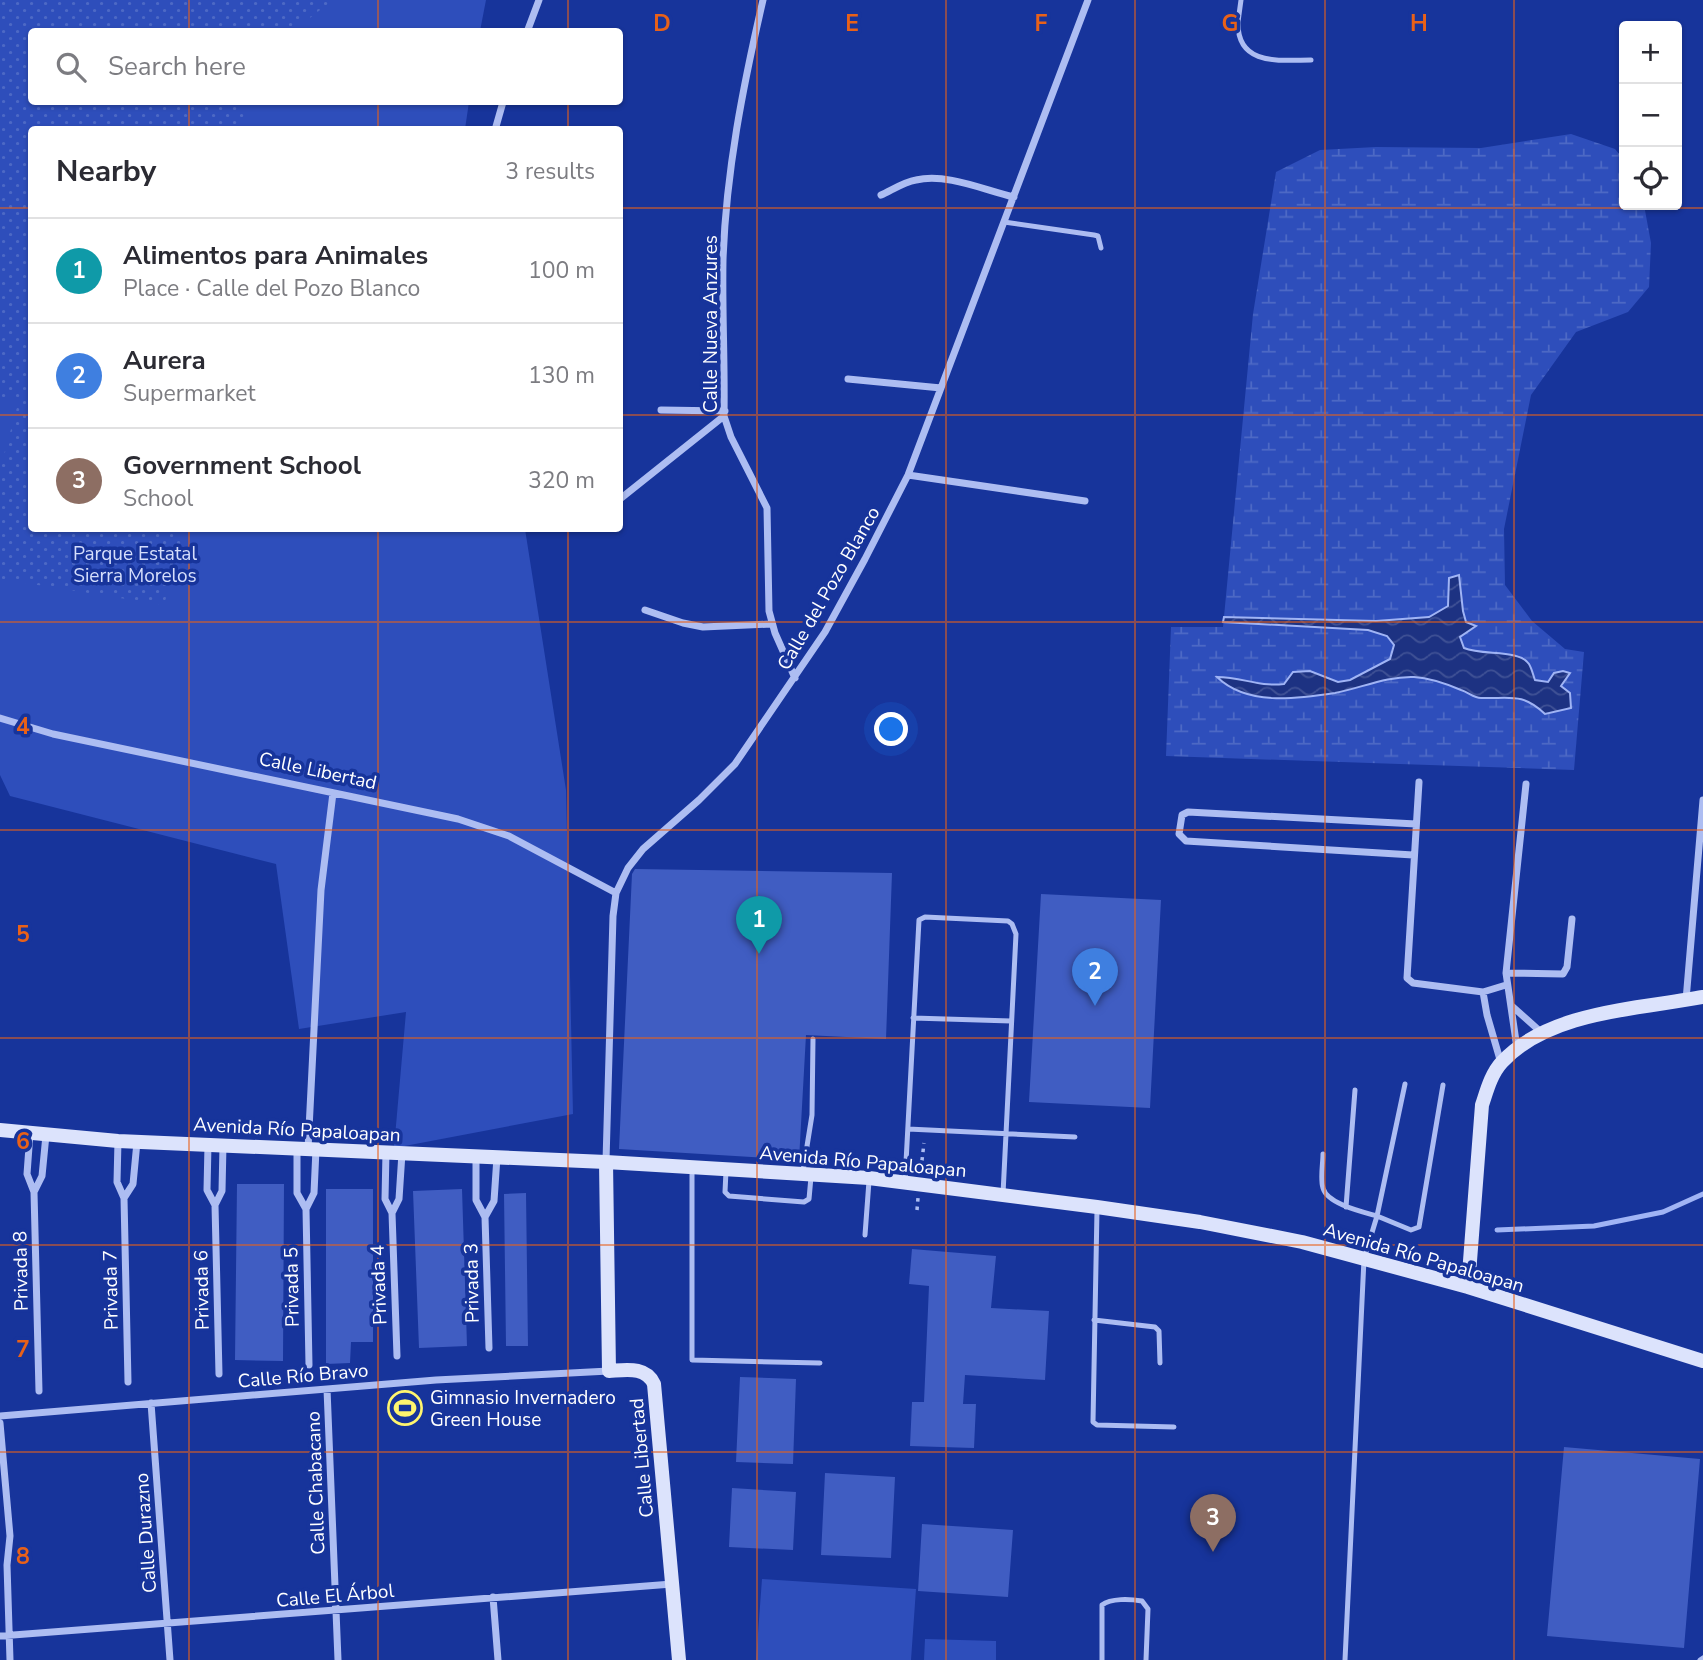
<!DOCTYPE html>
<meta charset="utf-8">
<style>
:root{--surface:#fff;--page:#f7f7f7;--text:#2b2b33;--muted:#7c7c81;--line:#e1e1e2;--accent:#b45309}
body{margin:0;font-family:"Nunito Sans",sans-serif;background:var(--page);color:var(--text)}
.controls{position:absolute;right:21px;top:21px;display:grid;overflow:hidden;border-radius:7px;box-shadow:0 2px 5px #0004}
.controls button{width:63px;height:63px;display:grid;place-items:center;padding:0;border:0;border-bottom:2px solid var(--line);background:var(--surface);color:var(--text);font:35px sans-serif}
.you{position:absolute;left:892px;top:730px;width:24px;height:24px;margin:-18px;border:5px solid #fff;border-radius:50%;background:#1a73e8;box-shadow:0 0 0 10px #1a73e833}
.badge{display:grid;place-items:center;width:46px;height:46px;border-radius:50%;background:var(--accent);color:#fff;font-size:23px;font-weight:700}
.pin{position:absolute;translate:-50% -58px;filter:drop-shadow(0 2px 4px #0008)}
.pin::after{content:'';position:absolute;top:37px;width:24px;height:21px;background:inherit;clip-path:polygon(0 0,100% 0,50% 100%)}
.list{margin:0;padding:0;list-style:none}
h2{display:flex;justify-content:space-between;align-items:center;height:91px;margin:0;padding:0 28px;font-size:30px}
h2 small{font-size:23px;font-weight:400;color:var(--muted)}
.list li{display:grid;grid-template-columns:46px 1fr auto;gap:21px;align-items:center;box-sizing:border-box;height:105px;padding:0 28px;border-top:2px solid var(--line)}
.list b{display:block;font-size:26px;white-space:nowrap}
.list p{margin:0;font-size:23px;white-space:nowrap;color:var(--muted)}
.list em{font-size:23px;font-style:normal;color:var(--muted)}
.icon{flex:none;width:38px;height:38px;fill:none;stroke:currentColor;stroke-width:2;stroke-linecap:round;stroke-linejoin:round}
.map{position:relative;flex:none;width:1703px;height:1660px;overflow:hidden}
.search{position:absolute;background:var(--surface);box-shadow:0 2px 5px #0004;left:28px;top:28px;width:595px;height:77px;display:flex;align-items:center;gap:18px;box-sizing:border-box;padding:0 24px;border-radius:7px;color:var(--muted);font-size:26px}
.panel{position:absolute;background:var(--surface);box-shadow:0 2px 5px #0004;left:28px;top:126px;width:595px;height:406px;border-radius:7px}
.map>svg:first-child{display:block}
.grass{fill:#2e4ebb}
.wetland{fill:url(#wetland-marsh)}
.park{fill:url(#park-dots)}
.water{fill:url(#water-waves);stroke:#a0b4f5;stroke-width:2}
.lines{fill:none;stroke-linecap:round;stroke-linejoin:round}
.stream{stroke:#a0b4f5;stroke-width:5}
.building{fill:#405dc2}
.path{stroke:#adbdf2;stroke-width:3.5;stroke-dasharray:3.5 5;stroke-linecap:butt}
.lane{stroke:#adbdf2;stroke-width:5}
.street{stroke:#adbdf2;stroke-width:7}
.secondary{stroke:#dce3fc;stroke-width:14}
.grid{fill:none;stroke:#e96118;stroke-width:2;stroke-opacity:0.55}
.labels{text-anchor:middle;stroke-width:7;stroke-linejoin:round;paint-order:stroke}
.street-label{font-size:19px;fill:#fff;stroke:#17349b}
.park-label{font-size:19px;fill:#d5defc;stroke:#17349b}
.poi-label{font-size:19px;fill:#fff;stroke:#17349b;text-anchor:start}
.grid-label{font-size:23px;text-anchor:middle;font-weight:bold;fill:#e96118;stroke:#17349b;stroke-width:7;stroke-linejoin:round;paint-order:stroke}
</style>
<div class="map">
<svg width="1703" height="1660" viewBox="0 0 1703 1660">
<defs>
<pattern id="wetland-marsh" width="20" height="14" patternUnits="userSpaceOnUse" patternTransform="scale(1.75)"><rect width="20" height="14" fill="#2e4ebb"/><path d="M1 5h8M5 5V1M11 12h8M15 12V8" fill="none" stroke="#4d69c5"/></pattern>
<pattern id="park-dots" width="8" height="8" patternUnits="userSpaceOnUse" patternTransform="scale(1.75)"><rect width="8" height="8" fill="#2e4ebb"/><path d="M2 2h.1M6 6h.1" fill="none" stroke="#4d69c5" stroke-width="1.8" stroke-linecap="round"/></pattern>
<pattern id="water-waves" width="16" height="10" patternUnits="userSpaceOnUse" patternTransform="scale(1.75)"><rect width="16" height="10" fill="#1d3282"/><path d="M0 5q4-4 8 0t8 0" fill="none" stroke="#3f5195"/></pattern>
</defs>
<rect width="100%" height="100%" fill="#17349b"/>
<path class="grass" d="M0,0H486L480,31L32,32V102H469L465,129L32,130V528L525,529L566,790L573,1114L394,1148L406,1012L299,1029L276,864L10,796L0,775Z
M762,1579L916,1589L911,1660H756Z
M925,1639L996,1641V1660H924Z"/>
<path class="wetland" d="M1571,134L1615,149L1624,160V205H1644L1651,243L1649,287L1628,312L1576,332L1531,395L1504,529L1505,585L1532,621L1565,649L1584,652L1574,770L1166,756L1171,627H1223L1253,314L1276,172L1320,150L1376,147L1481,148Z"/>
<path class="park" d="M0,0H333L293,31L32,32V102H247L246,129L32,130V528L185,529L164,605L0,579V469L19,400L0,398Z"/>
<path class="water" d="M1459,575L1463,611L1466,622L1476,626L1460,637L1464,648C1483,656 1519,649 1529,664C1532,669 1533,675 1535,680L1548,682L1554,673L1563,671L1570,673L1561,686L1570,693L1571,708L1545,714C1522,692 1509,699 1481,698C1474,698 1468,692 1461,690C1447,684 1430,678 1414,677C1387,676 1361,688 1335,693C1296,699 1247,706 1217,677C1243,677 1257,687 1284,684L1293,672L1310,671L1338,682L1350,680L1390,659L1394,645L1387,636L1368,630L1223,622L1224,617L1376,621L1429,617L1448,606L1449,578Z"/>
<g class="lines">
<path class="stream" d="M1497,1230L1594,1226L1663,1212L1703,1194"/>
</g>
<path class="building" d="M635,869L892,873L886,1039L806,1035L799,1160L619,1149L632,874Z
M1041,894L1161,900L1150,1108L1029,1102Z
M237,1184H284L283,1361L235,1360Z
M326,1189H373V1342H351L350,1363L326,1364Z
M462,1189L467,1346L419,1348L413,1191Z
M526,1193L528,1346H506L504,1194Z
M912,1249L996,1256L991,1308L1049,1311L1045,1380L965,1375L963,1404H976L974,1448L910,1446L912,1402H924L929,1286L909,1284Z
M740,1377L796,1379L793,1464L736,1462Z
M1564,1447L1700,1459L1684,1648L1547,1636Z
M825,1473L895,1477L891,1558L821,1555Z
M732,1488L796,1492L793,1550L729,1547Z
M922,1524L1013,1530L1008,1597L918,1591Z"/>
<g class="lines">
<path class="path" d="M921,1169L924,1143
M917,1210L918,1198"/>
<path class="lane" d="M1241,0C1240,7 1239,15 1238,22C1237,67 1282,60 1311,60
M1004,222L1094,235L1098,236L1101,248
M913,1018L1011,1021
M908,1129L1075,1137
M1323,1154C1323,1164 1320,1179 1323,1188C1327,1204 1363,1212 1377,1216L1405,1084
M692,1169V1360L820,1363
M726,1171L725,1192L729,1196L804,1202L809,1199L811,1177
M803,1171L812,1115L813,1039
M905,1181L919,920L925,917L1008,921L1012,924L1016,934L1003,1194
M1346,1207L1355,1090
M1097,1210L1093,1422L1097,1425L1174,1427
M865,1235L869,1181
M1094,1320L1155,1327L1159,1331L1160,1363
M1102,1660V1605C1111,1598 1130,1599 1142,1601L1148,1609L1146,1660
M1345,1660L1364,1259L1377,1216L1411,1230L1419,1227L1443,1085
M1700,1660L1703,1658"/>
<path class="street" d="M763,0C743,86 726,172 723,260C722,312 725,364 724,416L731,437L767,508L769,611L775,633L795,678
M527,32L539,0
M495,130L503,102
M881,195C892,190 904,182 916,180C947,173 984,190 1014,197
M848,379L941,388
M661,410L725,411
M908,475L1085,501
M620,499L724,416
M645,610L683,623L703,627L771,624
M0,718L53,734L458,819L509,836L616,893
M1419,782L1407,978L1413,983L1483,992L1506,985
M1413,855L1186,841L1179,834L1182,815L1188,812L1416,824
M1506,973L1563,974L1567,967L1572,919
M1483,992L1487,1015L1501,1063
M1686,1000L1703,800
M1513,1007L1542,1033
M1517,1048L1506,973L1526,784
M30,1133L27,1174L34,1192L39,1391
M118,1141L117,1182L124,1198L128,1382
M208,1145L207,1190L215,1205L219,1374
M297,1148V1193L306,1209
M308,1149L321,890L333,793
M386,1152L385,1199L392,1213L397,1356
M476,1156V1200L485,1217L489,1348
M606,1161L613,916L616,893L628,868L643,849L699,800L735,764L825,632L865,559L908,475L1088,0
M34,1192L42,1176L46,1135
M124,1198L133,1184L137,1142
M215,1205L222,1191L223,1145
M392,1213L399,1199L402,1153
M485,1217L494,1201L497,1157
M309,1365L306,1209L314,1193L316,1149
M327,1389L338,1660
M151,1403L170,1660
M0,1416L436,1380L609,1371
M0,1423L10,1536L7,1565L10,1660
M493,1597L498,1660
M0,1636L672,1584"/>
<path class="secondary" d="M0,1130L118,1141L606,1162L869,1178L1097,1207L1200,1222L1302,1242L1468,1287L1703,1361
M606,1162L609,1371C626,1370 646,1366 654,1384L679,1660
M1468,1287L1482,1105C1487,1090 1491,1074 1502,1062C1549,1011 1639,1009 1703,997"/>
</g>
<path class="grid" d="M189,0V32M378,0V32M568,0V32M757,0V1660M946,0V1660M1135,0V1660M1325,0V1660M1514,0V1660M189,102V130M378,102V130M568,102V130M0,208H32M620,208H1703M0,415H32M620,415H1703M189,528V1660M378,528V1660M568,528V1660M0,622H1703M0,830H1703M0,1038H1703M0,1245H1703M0,1452H1703"/>
<defs>
<g id="stadium-ring" transform="scale(1.75)"><circle r="9.5" fill="#17349b" stroke="#fff56e" stroke-width="1.5"/><path d="M0-5a6.5 5 0 1 0 0 10a6.5 5 0 1 0 0-10ZM-3.5-1.8h7v3.6h-7Z" fill="#fff56e"/></g>
</defs>
<g fill-rule="evenodd">
<use href="#stadium-ring" x="405" y="1408"/>
</g>
<g class="labels">
<g class="street-label">
<text transform="translate(710 324) rotate(-90)" y="7">Calle Nueva Anzures</text>
<text transform="translate(828 588) rotate(-60)" y="7">Calle del Pozo Blanco</text>
<text transform="translate(318 770) rotate(12)" y="7">Calle Libertad</text>
<text transform="translate(297 1129) rotate(3)" y="7">Avenida Río Papaloapan</text>
<text transform="translate(863 1161) rotate(5)" y="7">Avenida Río Papaloapan</text>
<text transform="translate(1424 1257) rotate(16)" y="7">Avenida Río Papaloapan</text>
<text transform="translate(20 1271) rotate(-91)" y="7">Privada 8</text>
<text transform="translate(471 1283) rotate(-91)" y="7">Privada 3</text>
<text transform="translate(378 1285) rotate(-92)" y="7">Privada 4</text>
<text transform="translate(291 1287) rotate(-91)" y="7">Privada 5</text>
<text transform="translate(110 1290) rotate(-91)" y="7">Privada 7</text>
<text transform="translate(201 1290) rotate(-91)" y="7">Privada 6</text>
<text transform="translate(303 1375) rotate(-5)" y="7">Calle Río Bravo</text>
<text transform="translate(641 1458) rotate(-95)" y="7">Calle Libertad</text>
<text transform="translate(315 1483) rotate(-92)" y="7">Calle Chabacano</text>
<text transform="translate(145 1533) rotate(-94)" y="7">Calle Durazno</text>
<text transform="translate(335 1595) rotate(-5)" y="7">Calle El Árbol</text>
</g>
<g class="park-label">
<text x="135" y="560">Parque Estatal<tspan x="135" dy="22">Sierra Morelos</tspan></text>
</g>
<g class="poi-label">
<text x="430" y="1404">Gimnasio Invernadero<tspan x="430" dy="22">Green House</tspan></text>
</g>
</g>
<g class="grid-label">
<text x="662" y="31">D</text>
<text x="852" y="31">E</text>
<text x="1041" y="31">F</text>
<text x="1230" y="31">G</text>
<text x="1419" y="31">H</text>
<text x="23" y="734">4</text>
<text x="23" y="942">5</text>
<text x="23" y="1149">6</text>
<text x="23" y="1357">7</text>
<text x="23" y="1564">8</text>
</g>
</svg>
<div class="controls">
<button>+</button>
<button>−</button>
<button><svg class="icon" aria-label="locate" viewBox="0 0 24 24"><circle cx="12" cy="12" r="6"/><path d="M12 2v4M12 18v4M2 12h4M18 12h4"/></svg></button>
</div>
<div class="you"></div>
<div class="pin badge" style="left:759px;top:954px;background:#0f9aa8">1</div>
<div class="pin badge" style="left:1095px;top:1006px;background:#3f7fe0">2</div>
<div class="pin badge" style="left:1213px;top:1552px;background:#8d6e63">3</div>
<div class="search"><svg class="icon" aria-label="search" viewBox="0 0 24 24"><circle cx="10" cy="10" r="6"/><path d="M15 15l6 6"/></svg>Search here</div>
<section class="panel">
<h2>Nearby<small>3 results</small></h2>
<ul class="list">
<li><span class="badge" style="background:#0f9aa8">1</span><div><b>Alimentos para Animales</b><p>Place · Calle del Pozo Blanco</p></div><em>100 m</em></li>
<li><span class="badge" style="background:#3f7fe0">2</span><div><b>Aurera</b><p>Supermarket</p></div><em>130 m</em></li>
<li><span class="badge" style="background:#8d6e63">3</span><div><b>Government School</b><p>School</p></div><em>320 m</em></li>
</ul>
</section>
</div>
